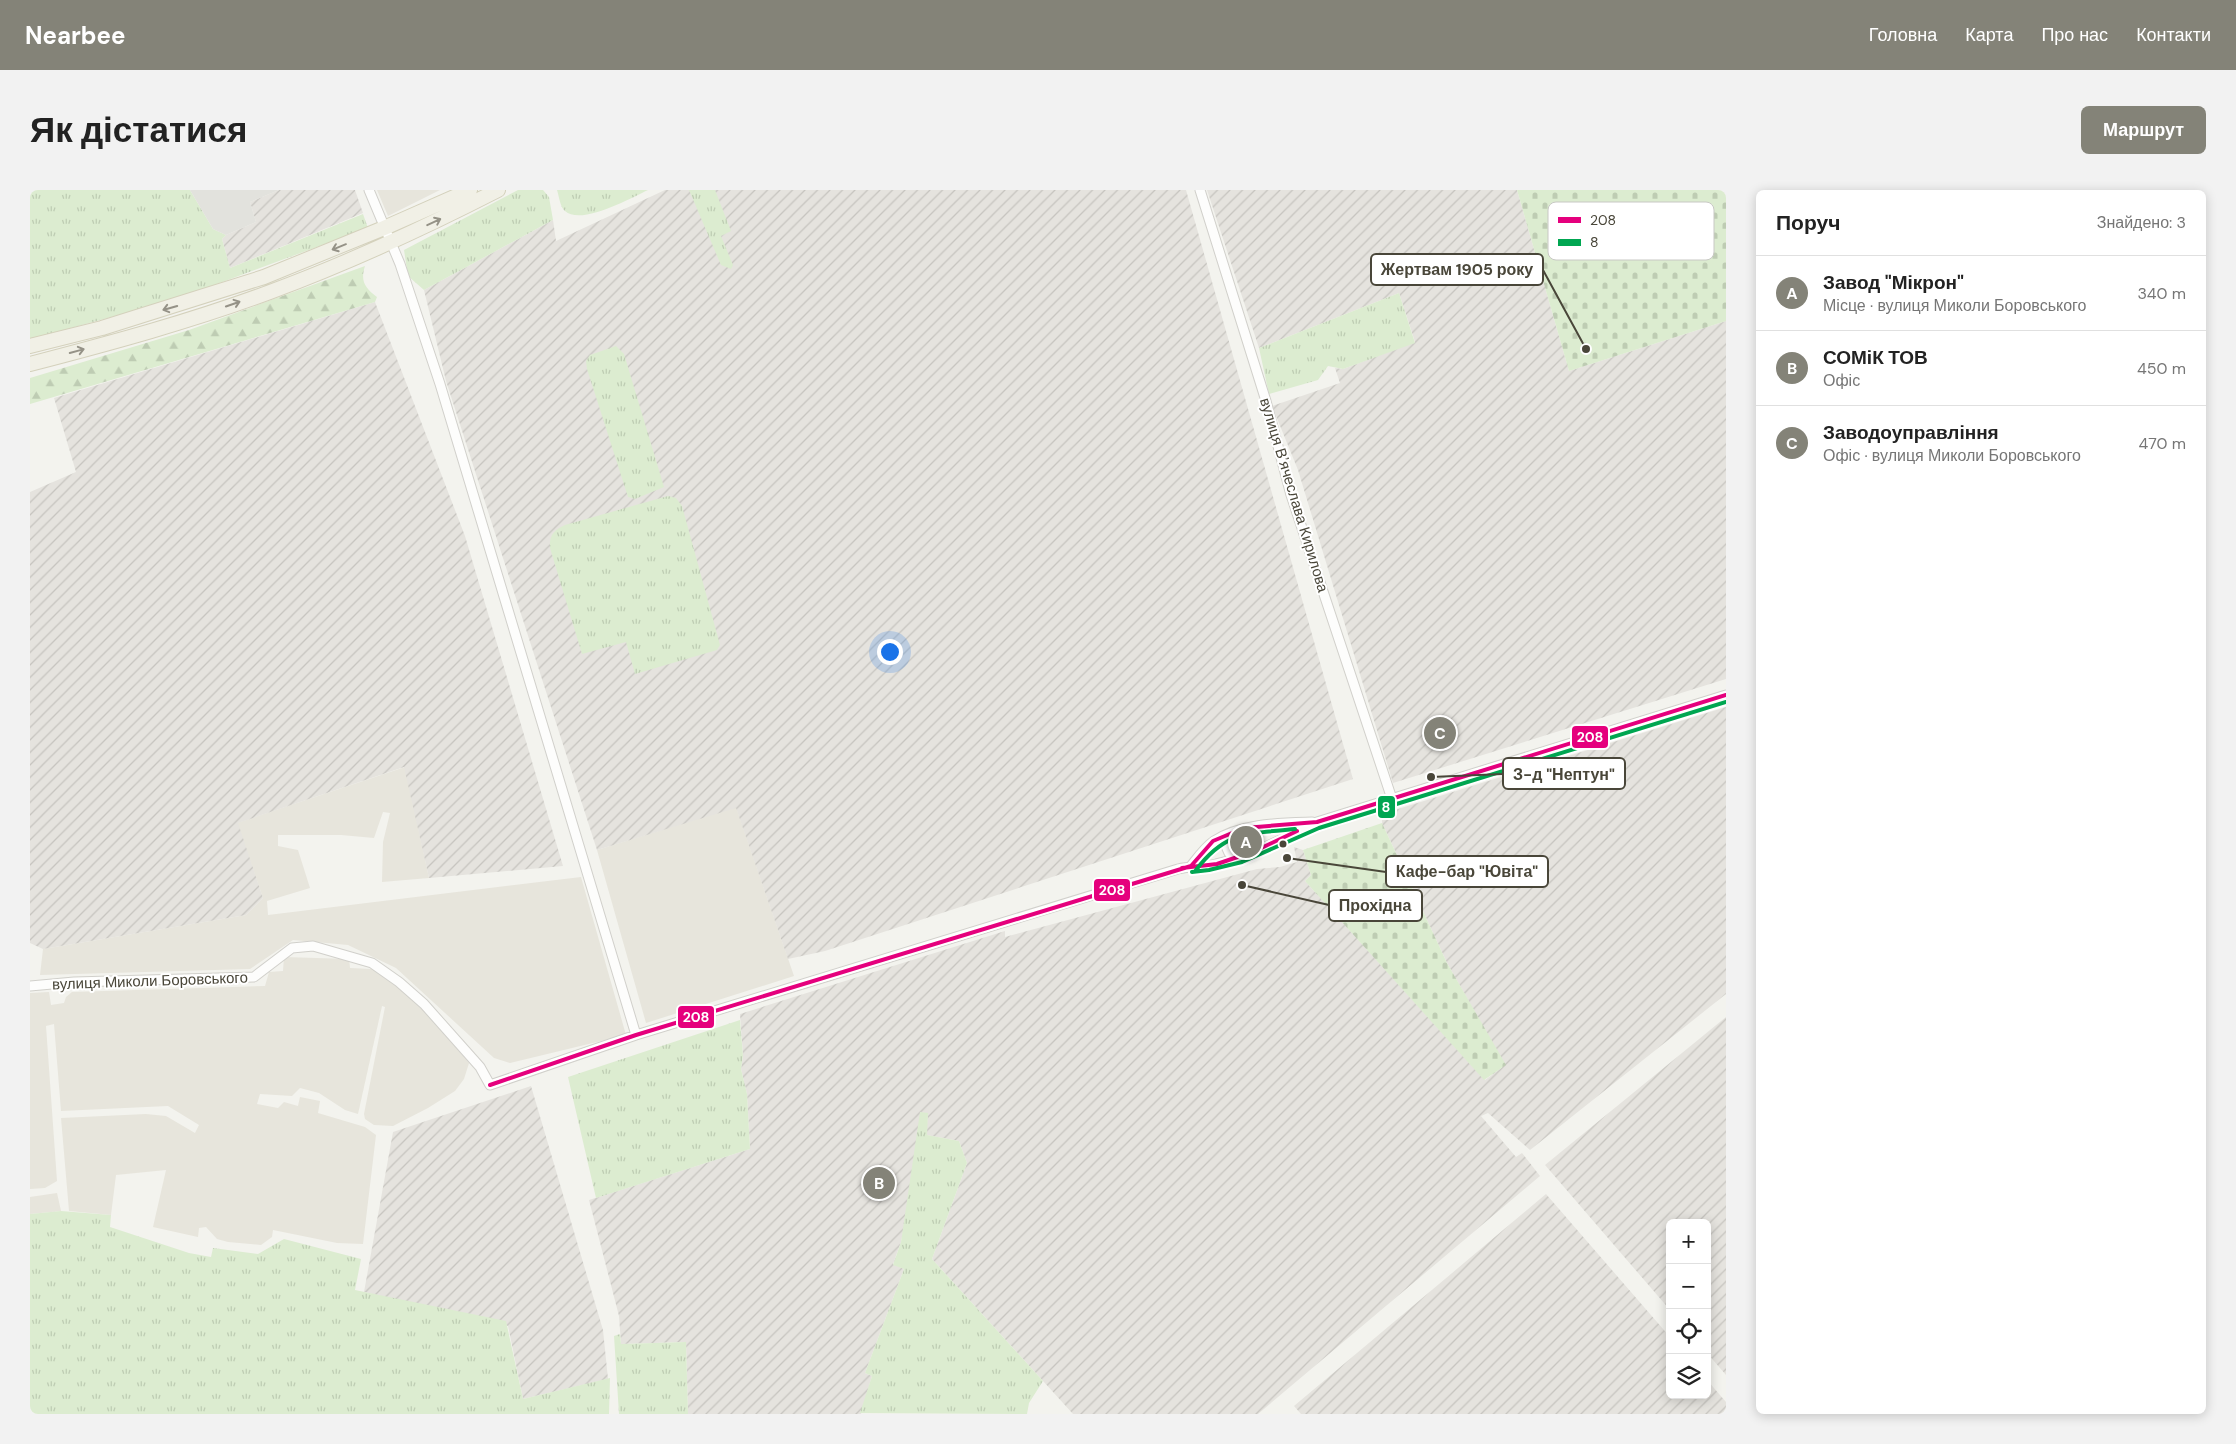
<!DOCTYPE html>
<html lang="uk">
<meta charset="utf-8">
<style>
:root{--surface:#fff;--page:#f2f2f2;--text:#222;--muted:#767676;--line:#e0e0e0;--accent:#848378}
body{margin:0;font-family:"DM Sans",sans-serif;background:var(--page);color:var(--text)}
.controls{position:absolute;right:15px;bottom:15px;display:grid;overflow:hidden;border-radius:8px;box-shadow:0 2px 12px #0003}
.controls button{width:45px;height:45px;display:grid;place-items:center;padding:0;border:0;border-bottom:1px solid var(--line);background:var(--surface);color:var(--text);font:25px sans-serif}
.you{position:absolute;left:859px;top:461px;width:18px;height:18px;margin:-12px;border:4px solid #fff;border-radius:50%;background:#1a73e8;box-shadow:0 0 0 8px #1a73e833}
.badge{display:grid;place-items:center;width:32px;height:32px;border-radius:50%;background:var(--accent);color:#fff;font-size:16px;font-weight:700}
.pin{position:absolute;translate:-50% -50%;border:2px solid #fff;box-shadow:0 1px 5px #0006}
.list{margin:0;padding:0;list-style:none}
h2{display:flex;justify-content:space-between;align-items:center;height:65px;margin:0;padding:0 20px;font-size:21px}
h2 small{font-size:16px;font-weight:400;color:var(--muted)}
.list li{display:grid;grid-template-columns:32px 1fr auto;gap:15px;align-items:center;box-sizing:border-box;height:75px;padding:0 20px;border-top:1px solid var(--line)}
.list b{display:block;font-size:19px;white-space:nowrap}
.list p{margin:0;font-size:16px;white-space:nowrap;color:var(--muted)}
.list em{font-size:16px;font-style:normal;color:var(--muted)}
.icon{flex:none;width:28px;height:28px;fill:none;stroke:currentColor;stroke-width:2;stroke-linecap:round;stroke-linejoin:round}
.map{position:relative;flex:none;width:1696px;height:1224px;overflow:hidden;border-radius:8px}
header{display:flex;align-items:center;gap:30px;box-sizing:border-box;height:70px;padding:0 25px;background:var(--accent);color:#fff}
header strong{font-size:24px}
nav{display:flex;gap:28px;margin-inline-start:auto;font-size:18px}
.intro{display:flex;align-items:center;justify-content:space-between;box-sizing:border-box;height:120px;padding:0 30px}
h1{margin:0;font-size:35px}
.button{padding:12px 22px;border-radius:8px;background:var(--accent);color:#fff;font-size:18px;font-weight:700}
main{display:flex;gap:30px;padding:0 30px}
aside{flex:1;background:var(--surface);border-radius:8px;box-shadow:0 2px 12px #0003}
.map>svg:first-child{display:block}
.residential{fill:#e7e5dc}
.industrial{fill:url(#industrial-furrows)}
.grass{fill:url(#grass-tufts)}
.forest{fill:url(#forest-firs)}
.cemetery{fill:url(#cemetery-stones)}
.parking{fill:#e2e2dd}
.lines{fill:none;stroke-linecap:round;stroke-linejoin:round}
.minor-casing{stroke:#d1d0cb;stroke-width:11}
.primary-casing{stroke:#d4d1bc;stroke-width:16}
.minor{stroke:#fdfdfc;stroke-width:9}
.primary{stroke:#f1f0e6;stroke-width:14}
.bus-1-casing{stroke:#fff;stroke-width:8}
.bus-2-casing{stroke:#fff;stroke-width:8}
.bus-1{stroke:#e5007d;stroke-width:4}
.bus-2{stroke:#00a651;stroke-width:4}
.oneway{stroke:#959287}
.bus-dot{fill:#494639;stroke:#fff;stroke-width:2}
.labels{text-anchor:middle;stroke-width:4;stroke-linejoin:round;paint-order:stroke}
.street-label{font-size:15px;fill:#494639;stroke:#fff}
.key{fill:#fff;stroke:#c8c8c4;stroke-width:1}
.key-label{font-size:14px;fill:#494639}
.leader{fill:none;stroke:#494639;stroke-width:2}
.callout-dot{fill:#494639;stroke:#fff;stroke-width:2}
.callout{fill:#fff;stroke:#494639;stroke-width:2}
.callout-label{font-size:16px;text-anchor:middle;font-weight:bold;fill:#494639}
.line-badge{stroke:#fff;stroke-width:2}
.badge-label{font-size:14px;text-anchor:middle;font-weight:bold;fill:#fff}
</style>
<header>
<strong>Nearbee</strong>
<nav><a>Головна</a><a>Карта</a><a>Про нас</a><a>Контакти</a></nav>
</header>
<div class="intro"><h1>Як дістатися</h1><a class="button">Маршрут</a></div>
<main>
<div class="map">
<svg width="1696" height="1224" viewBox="0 0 1696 1224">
<defs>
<pattern id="industrial-furrows" width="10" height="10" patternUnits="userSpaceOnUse" patternTransform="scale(1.25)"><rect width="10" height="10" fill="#e5e3de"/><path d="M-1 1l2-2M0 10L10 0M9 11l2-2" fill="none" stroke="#c6c4bf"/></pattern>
<pattern id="grass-tufts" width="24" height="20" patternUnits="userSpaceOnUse" patternTransform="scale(1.25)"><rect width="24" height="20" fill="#dcecd0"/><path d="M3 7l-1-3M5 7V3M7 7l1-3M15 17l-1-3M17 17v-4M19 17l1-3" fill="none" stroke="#beccb3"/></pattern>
<pattern id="forest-firs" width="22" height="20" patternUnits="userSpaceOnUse" patternTransform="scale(1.25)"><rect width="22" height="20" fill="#dcecd0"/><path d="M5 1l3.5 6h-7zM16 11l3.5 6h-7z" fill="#beccb3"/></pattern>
<pattern id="cemetery-stones" width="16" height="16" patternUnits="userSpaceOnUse" patternTransform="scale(1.25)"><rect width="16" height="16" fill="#dcecd0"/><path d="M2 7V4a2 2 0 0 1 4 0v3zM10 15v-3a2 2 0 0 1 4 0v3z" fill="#beccb3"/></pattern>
</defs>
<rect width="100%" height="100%" fill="#f3f3ee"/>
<path class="residential" d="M347,0H410L358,26Z
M375,577L399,688L352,692L353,652L360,623L353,622L344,648L311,645H248V656L268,660L280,698L237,711L238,725L551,687L596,845L480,873L464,868L366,778L318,755L263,750L220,779L10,785L13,759L216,725L233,708L207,633Z
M706,617L764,786L616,833L567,660Z
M254,767L319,769L320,778L342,779L372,800L402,827L439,873L434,889L425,901L398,918L363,936L344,935L335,929L334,924L355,817L352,816L328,924L315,920L289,903L270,898L262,906L230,904L227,914L248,918L254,912L268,916L270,907L290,911L288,923L335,937L346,945L333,1054L307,1053L243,1040L242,1047L231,1055L198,1052L187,1049L176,1037L169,1038L168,1047L123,1037L136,980L86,985L81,1025L39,1021L31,928L116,924L136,926L165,943L169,935L138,916L31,921L24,834L16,836L27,991L15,998L0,999V803L19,802L21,815L34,813L36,807L42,802L235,796L239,782L253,781Z
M27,1003L31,1021L0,1024V1007Z"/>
<path class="industrial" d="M249,0H325L333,23L200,78L192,49L196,45L226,32L220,12Z
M635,0H1156L1323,589L795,761L758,769L706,618L567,660L416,191L394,100L523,30L526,51Z
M1177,0H1487L1539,181L1696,131V489L1363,593L1268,280L1242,216L1310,193L1305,178L1313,179L1385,152L1369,103L1229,158Z
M345,112L435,346L533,676L399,688L374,577L208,633L233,708L216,725L13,759L0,753V302L46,282L24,208Z
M1696,517V804L1500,960L1458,923L1451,926L1486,967L1492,963L1510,986L1228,1224H1043L902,1069L937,973L929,951L896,945L898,923L871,1052L863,1074L874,1079L835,1183L842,1186L831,1224H658L656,1152L591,1154L589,1126L559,1010L720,959L717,904L711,879L713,866L710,824L975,741V747L1227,679L1250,677L1267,672L1264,657L1273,660L1281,685L1275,691L1455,890L1475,875L1417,773L1352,633V624Z
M1696,827V1185L1677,1163V1033H1640V1120L1515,975Z
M501,896L573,1140L578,1189L493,1209L478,1136L334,1102L363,942Z
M1516,1004L1640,1147V1205H1677V1190L1696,1212V1224H1271L1264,1216Z"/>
<path class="grass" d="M0,0H160L183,39L196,45L192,49L200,78L333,24L338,38L144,110L0,149Z
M488,0H513L519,7L523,30L394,100L378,86L374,60Z
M527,0H618C601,8 551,36 535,21C530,17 529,6 527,0Z
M659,0H685L701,41L691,46L703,75L701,79L691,75Z
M1369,103L1385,153L1313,179L1298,176L1288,190L1239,204L1229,158Z
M586,156L594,164L634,297L605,309L598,307L557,179L556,171L560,165Z
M638,306L646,308L652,316L690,455L687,460L605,484L596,452L552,464L520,358C519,345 524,340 535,335Z
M710,830L713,866L711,879L717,904L720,959L566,1008L538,887Z
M890,922L898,923L897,945L929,951L937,973L902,1069L1013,1191L999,1213L997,1224L830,1223L842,1186L835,1183L874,1079L863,1075L871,1052Z
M31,1021L81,1025L80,1037L159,1063L181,1067L183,1058L228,1064L254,1049L331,1069L325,1100L476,1131L493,1209L580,1188L579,1224H0V1024Z
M590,1144L591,1154L656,1152L658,1224H589L584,1146Z"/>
<path class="forest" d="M335,76C330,91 335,98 347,107L345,112L0,214V188L159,140Z"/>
<path class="cemetery" d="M1487,0H1696V131L1539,181Z
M1352,633L1417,773L1476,875L1454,890L1275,691L1281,685L1273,660Z"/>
<path class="parking" d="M160,0H249L220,12L226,32L196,45L183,39Z"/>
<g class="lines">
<g class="minor-casing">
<path id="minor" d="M339,0L370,74L410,194L606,845
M1170,0L1236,211L1261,305L1362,609
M1215,639L1225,643L1228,651L1225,661
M1201,643L1195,654L1199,663L1209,666
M1161,676C1168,667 1175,657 1184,651C1211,633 1251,633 1282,632
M0,796L44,792L224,787L262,758L283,756L342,773L369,792L394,814L450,877L460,895L606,845L1148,679C1161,676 1173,677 1186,674C1221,667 1255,647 1287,632L1696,505"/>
</g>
<g class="primary-casing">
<path id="primary" d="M0,156L72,138L234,87L354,38L440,0
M0,174C81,153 162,131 240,102C318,73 394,38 468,0"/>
</g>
<use href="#minor" class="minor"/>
<use href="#primary" class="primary"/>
<g class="bus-1-casing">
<path id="bus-1" d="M1152,678L1187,674L1225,661L1267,641
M460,895L606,845L1161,676L1183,651L1214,638L1287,632L1696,505"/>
</g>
<g class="bus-2-casing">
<path id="bus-2" d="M1166,680C1196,640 1219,644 1265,639
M1162,682L1179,680L1212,672L1289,638L1696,512"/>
</g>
<use href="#bus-1" class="bus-1"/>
<use href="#bus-2" class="bus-2"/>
</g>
<defs><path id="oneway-shaft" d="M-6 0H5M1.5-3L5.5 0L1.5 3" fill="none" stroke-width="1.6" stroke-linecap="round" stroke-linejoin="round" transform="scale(1.25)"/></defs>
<g class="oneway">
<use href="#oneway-shaft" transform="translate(404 32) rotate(-25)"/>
<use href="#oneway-shaft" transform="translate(309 57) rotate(158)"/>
<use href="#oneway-shaft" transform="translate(203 114) rotate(-19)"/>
<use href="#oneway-shaft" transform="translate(140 118) rotate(164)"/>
<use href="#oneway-shaft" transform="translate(47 161) rotate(-15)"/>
</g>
<circle class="bus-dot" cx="1253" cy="654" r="4.5"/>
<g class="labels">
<g class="street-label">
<text transform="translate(1264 305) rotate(73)" y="5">вулиця Вʼячеслава Кирилова</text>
<text transform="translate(120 791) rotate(-2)" y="5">вулиця Миколи Боровського</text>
</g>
</g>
<rect x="1518" y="12" width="166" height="58" rx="8" class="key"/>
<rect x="1528" y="27" width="23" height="6" fill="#e5007d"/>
<rect x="1528" y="49" width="23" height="7" fill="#00a651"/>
<g class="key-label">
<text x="1560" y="35">208</text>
<text x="1560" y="57">8</text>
</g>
<path class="leader" d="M1556 159L1513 80M1401 587L1473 584M1257 668L1356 682M1212 695L1299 715"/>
<g class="callout-dot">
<circle cx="1556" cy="159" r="5"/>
<circle cx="1401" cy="587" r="5"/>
<circle cx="1257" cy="668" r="5"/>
<circle cx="1212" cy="695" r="5"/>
</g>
<g class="callout">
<rect x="1341" y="64" width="172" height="31" rx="5"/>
<rect x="1473" y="568" width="122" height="31" rx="5"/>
<rect x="1356" y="666" width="162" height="31" rx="5"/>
<rect x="1299" y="700" width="93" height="31" rx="5"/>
</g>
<g class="callout-label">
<text x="1427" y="85">Жертвам 1905 року</text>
<text x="1534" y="590">З-д "Нептун"</text>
<text x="1437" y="687">Кафе-бар "Ювіта"</text>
<text x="1345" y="721">Прохідна</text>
</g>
<g class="line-badge">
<rect x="1541" y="535" width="38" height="24" rx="5" fill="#e5007d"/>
<rect x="1347" y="605" width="19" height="24" rx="5" fill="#00a651"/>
<rect x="1063" y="688" width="38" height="24" rx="5" fill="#e5007d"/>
<rect x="647" y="815" width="38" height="24" rx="5" fill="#e5007d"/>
</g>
<g class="badge-label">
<text x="1560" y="552">208</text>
<text x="1356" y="622">8</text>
<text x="1082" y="705">208</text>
<text x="666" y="832">208</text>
</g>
</svg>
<div class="controls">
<button>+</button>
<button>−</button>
<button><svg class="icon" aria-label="locate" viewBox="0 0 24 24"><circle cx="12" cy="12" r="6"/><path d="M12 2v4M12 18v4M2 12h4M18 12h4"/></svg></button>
<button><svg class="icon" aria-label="layers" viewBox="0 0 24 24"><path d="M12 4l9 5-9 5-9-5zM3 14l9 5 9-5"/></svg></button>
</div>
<div class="you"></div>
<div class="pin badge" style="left:1216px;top:652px">A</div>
<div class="pin badge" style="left:849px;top:993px">B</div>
<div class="pin badge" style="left:1410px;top:543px">C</div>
</div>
<aside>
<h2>Поруч<small>Знайдено: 3</small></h2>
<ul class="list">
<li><span class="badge">A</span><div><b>Завод &quot;Мікрон&quot;</b><p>Місце · вулиця Миколи Боровського</p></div><em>340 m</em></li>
<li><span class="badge">B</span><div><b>СОМіК ТОВ</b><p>Офіс</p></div><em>450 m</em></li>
<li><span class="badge">C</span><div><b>Заводоуправління</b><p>Офіс · вулиця Миколи Боровського</p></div><em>470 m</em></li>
</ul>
</aside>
</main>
